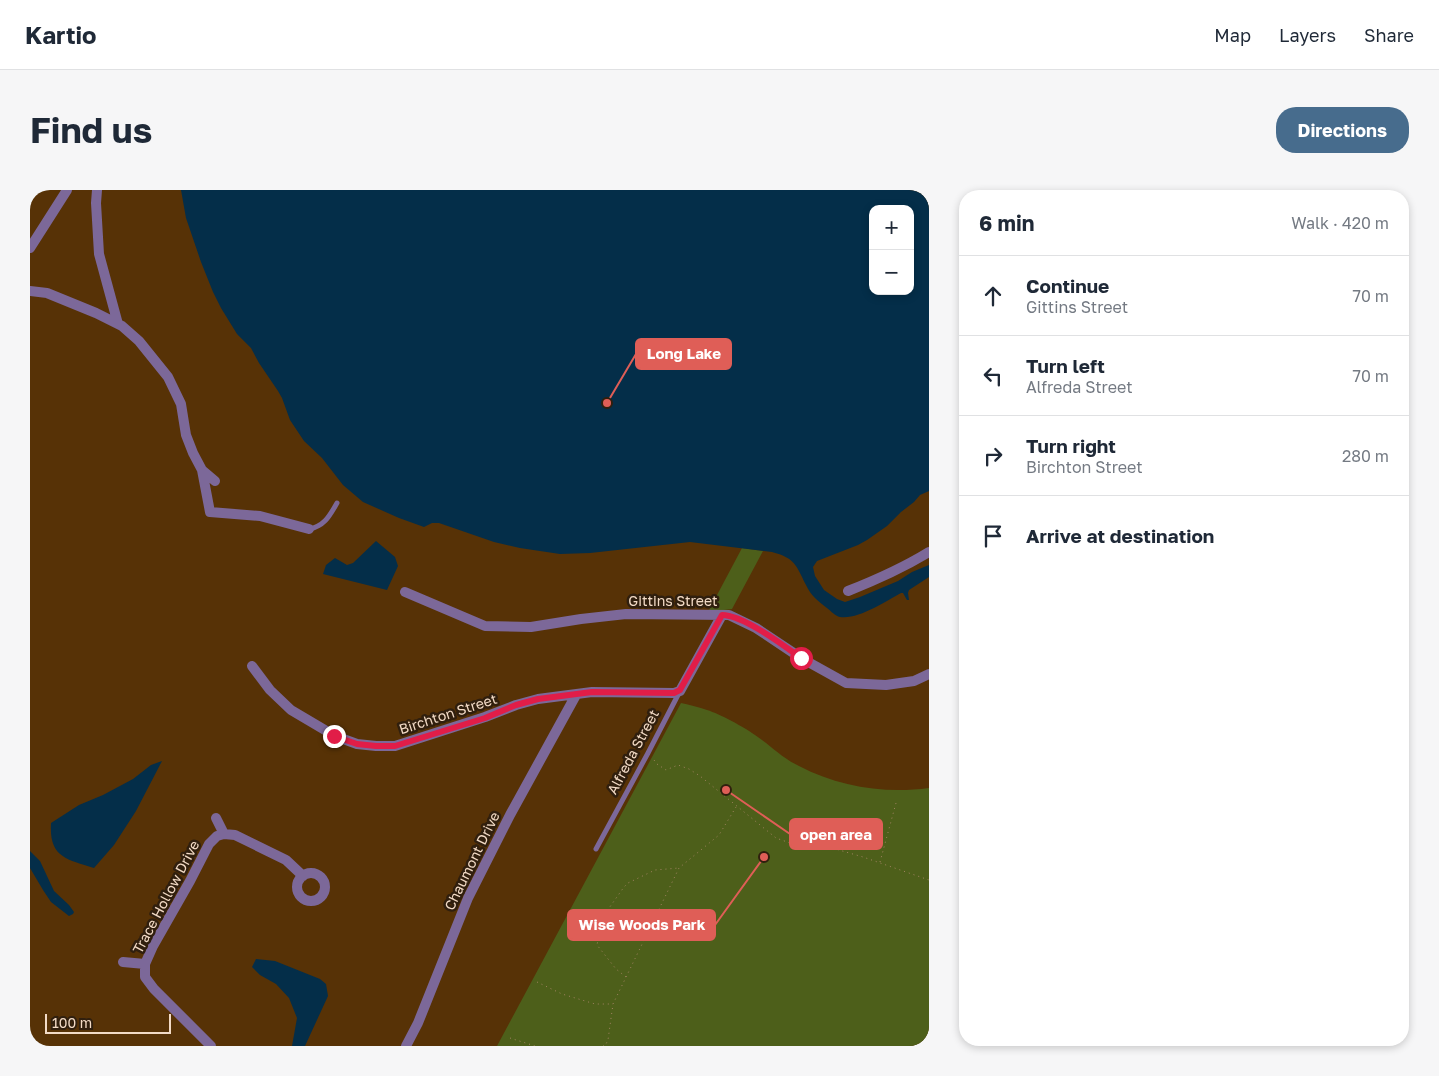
<!DOCTYPE html>
<meta charset="utf-8">
<style>
:root{--surface:#fff;--page:#f6f6f7;--text:#1f2937;--muted:#747a83;--line:#e0e1e3;--accent:#476c8d}
body{margin:0;font-family:"Golos Text",sans-serif;background:var(--page);color:var(--text)}
.controls{position:absolute;right:15px;top:15px;display:grid;overflow:hidden;border-radius:10px;box-shadow:0 2px 8px #0003}
.controls button{width:45px;height:45px;display:grid;place-items:center;padding:0;border:0;border-bottom:1px solid var(--line);background:var(--surface);color:var(--text);font:25px sans-serif}
.scale{position:absolute;left:15px;bottom:12px;width:126px;box-sizing:border-box;padding-left:5px;border:2px solid #f3dbc6;border-top:0;font-size:14px;line-height:18px;white-space:nowrap;color:#f3dbc6;-webkit-text-stroke:4px #301f0e;paint-order:stroke}
.stop{position:absolute;width:15px;height:15px;margin:-11px;border:4px solid #e11d48;border-radius:50%;background:#fff}
.stop.end{background:#e11d48;border-color:#fff;box-shadow:0 1px 5px #0008}
.list{margin:0;padding:0;list-style:none}
h2{display:flex;justify-content:space-between;align-items:center;height:65px;margin:0;padding:0 20px;font-size:21px}
h2 small{font-size:16px;font-weight:400;color:var(--muted)}
.list li{display:grid;grid-template-columns:32px 1fr auto;gap:15px;align-items:center;box-sizing:border-box;height:80px;padding:0 20px;border-top:1px solid var(--line)}
.list b{display:block;font-size:19px;white-space:nowrap}
.list p{margin:0;font-size:16px;white-space:nowrap;color:var(--muted)}
.list em{font-size:16px;font-style:normal;color:var(--muted)}
.icon{flex:none;width:28px;height:28px;fill:none;stroke:currentColor;stroke-width:2;stroke-linecap:round;stroke-linejoin:round}
.map{position:relative;flex:none;width:899px;height:856px;overflow:hidden;border-radius:20px}
header{display:flex;align-items:center;gap:30px;box-sizing:border-box;height:70px;padding:0 25px;background:var(--surface);border-bottom:1px solid var(--line)}
header strong{font-size:24px}
nav{display:flex;gap:28px;margin-inline-start:auto;font-size:18px}
.intro{display:flex;align-items:center;justify-content:space-between;box-sizing:border-box;height:120px;padding:0 30px}
h1{margin:0;font-size:35px}
.button{padding:12px 22px;border-radius:20px;background:var(--accent);color:#fff;font-size:18px;font-weight:700}
main{display:flex;gap:30px;padding:0 30px}
aside{flex:1;background:var(--surface);border-radius:20px;box-shadow:0 2px 8px #0003}
.map>svg:first-child{display:block}
.green{fill:#4d5f1a}
.water{fill:#042e49;fill-rule:evenodd}
.lines{fill:none;stroke-linecap:round;stroke-linejoin:round}
.path{stroke:#a38463;stroke-width:1;stroke-dasharray:1 4;stroke-linecap:butt}
.lane{stroke:#7c6899;stroke-width:5}
.street{stroke:#7c6899;stroke-width:10}
.route{stroke:#e11d48;stroke-width:6}
.labels{text-anchor:middle;stroke-width:5;stroke-linejoin:round;paint-order:stroke}
.street-label{font-size:14px;fill:#f3dbc6;stroke:#301f0e}
.leader{fill:none;stroke:#df5e57;stroke-width:2}
.callout-dot{fill:#df5e57;stroke:#301f0e;stroke-width:2}
.callout{fill:#df5e57;stroke:#df5e57;stroke-width:2}
.callout-label{font-size:15px;text-anchor:middle;font-weight:bold;fill:#fff}
</style>
<header>
<strong>Kartio</strong>
<nav><a>Map</a><a>Layers</a><a>Share</a></nav>
</header>
<div class="intro"><h1>Find us</h1><a class="button">Directions</a></div>
<main>
<div class="map">
<svg width="899" height="856" viewBox="0 0 899 856">
<rect width="100%" height="100%" fill="#573206"/>
<path class="green" d="M712,358L733,361L702,419L678,422Z
M651,513C660,515 669,517 677,520C690,524 714,537 725,545C740,555 752,568 769,576C809,597 855,604 899,598V856H467Z"/>
<path class="water" d="M151,0H899V301L890,305L884,312L871,322L857,336L837,350L828,355L787,371L783,377L785,386L794,400L807,409L815,412L830,407L868,391L882,382L899,375V387L879,400L878,403L879,410H877L873,403H871C856,411 828,430 810,427C805,426 801,421 797,418C788,411 781,406 776,395C766,375 765,368 742,362L660,352L560,363L530,364L490,358L464,352L409,333H402L394,337L369,328L333,312L313,295L292,268L274,251L260,230L252,208L248,201L229,173L221,158L207,144L191,118L183,102L171,72L156,28ZM843,19H880V101H843Z
M346,351L365,367L368,376L357,400L293,384L296,375L305,368L317,375L323,373Z
M132,571L106,621L84,655L64,678C36,669 19,667 21,633L49,615L73,605L103,589L121,575Z
M0,661L10,671L24,701L39,715L44,722L43,724L39,726L21,712L13,700L0,678Z
M226,769L245,771L290,789L296,794L298,806L275,856H262L267,828L259,808L246,794L230,785L222,777Z"/>
<g class="lines">
<path class="path" d="M624,570L627,574L636,580L648,575L659,579L670,586L746,648L760,653H785L833,667L899,690
M850,672L866,613
M537,733L568,742
M596,787L586,779L567,755L572,728L594,697L598,693L625,680L649,678
M507,792L532,804L565,814H583
M480,848L505,856
M573,856H575L578,850L583,814L649,678L689,645L706,617"/>
<path class="lane" d="M279,339C295,336 300,325 307,313
M566,659L618,563L649,503"/>
<path class="street" d="M67,0L66,13L69,64L88,134
M0,58L37,0
M0,101L17,103L66,123L92,136L109,151L138,187L151,214L156,245L163,263L172,280L185,291
M172,280L180,322L230,326L279,339
M818,401C846,390 873,378 899,362
M375,402L455,436L501,437L551,429L596,424L699,425L726,438L771,468L816,493L856,495L884,491L899,484
M222,476L240,500L261,520L305,546L327,554L346,556H365L455,527L486,515L508,509L562,502L644,503L650,501L692,425
M186,628L194,644
M267 697a14 14 0 1 1 28 0a14 14 0 1 1-28 0Z
M93,772L115,774
M181,856L124,799L115,787V774L123,756L160,691L179,654L187,646L194,644L205,645L256,670L273,686
M376,856L388,833L438,708L480,625L546,505"/>
</g>
<g class="lines">
<path class="route" d="M304,546L327,554L346,556H365L455,528L486,515L508,509L562,502L644,503L650,500L692,425C713,425 753,455 771,468"/>
</g>
<g class="labels">
<g class="street-label">
<text x="643" y="416">Gittins Street</text>
<text transform="translate(418 524) rotate(-18)" y="5">Birchton Street</text>
<text transform="translate(603 562) rotate(-62)" y="5">Alfreda Street</text>
<text transform="translate(442 671) rotate(-64)" y="5">Chaumont Drive</text>
<text transform="translate(136 707) rotate(-62)" y="5">Trace Hollow Drive</text>
</g>
</g>
<path class="leader" d="M577 213L606 164M696 600L760 644M734 667L685 735"/>
<g class="callout-dot">
<circle cx="577" cy="213" r="5"/>
<circle cx="696" cy="600" r="5"/>
<circle cx="734" cy="667" r="5"/>
</g>
<g class="callout">
<rect x="606" y="149" width="95" height="30" rx="5"/>
<rect x="760" y="629" width="92" height="30" rx="5"/>
<rect x="538" y="720" width="147" height="30" rx="5"/>
</g>
<g class="callout-label">
<text x="654" y="169">Long Lake</text>
<text x="806" y="650">open area</text>
<text x="612" y="740">Wise Woods Park</text>
</g>
</svg>
<div class="controls">
<button>+</button>
<button>−</button>
</div>
<div class="scale">100 m</div>
<div class="stop" style="left:771px;top:468px"></div>
<div class="stop end" style="left:304px;top:546px"></div>
</div>
<aside>
<h2>6 min<small>Walk · 420 m</small></h2>
<ul class="list">
<li><svg class="icon" aria-label="ahead" viewBox="0 0 24 24"><path d="M12 20V5M6 11l6-6 6 6"/></svg><div><b>Continue</b><p>Gittins Street</p></div><em>70 m</em></li>
<li><svg class="icon" aria-label="left" viewBox="0 0 24 24"><path d="M17 20v-9H6M10 6l-5 5 5 5"/></svg><div><b>Turn left</b><p>Alfreda Street</p></div><em>70 m</em></li>
<li><svg class="icon" aria-label="right" viewBox="0 0 24 24"><path d="M7 20v-9h11M14 6l5 5-5 5"/></svg><div><b>Turn right</b><p>Birchton Street</p></div><em>280 m</em></li>
<li><svg class="icon" aria-label="arrive" viewBox="0 0 24 24"><path d="M6 21V4h12l-3 4 3 4H6"/></svg><div><b>Arrive at destination</b></div></li>
</ul>
</aside>
</main>
